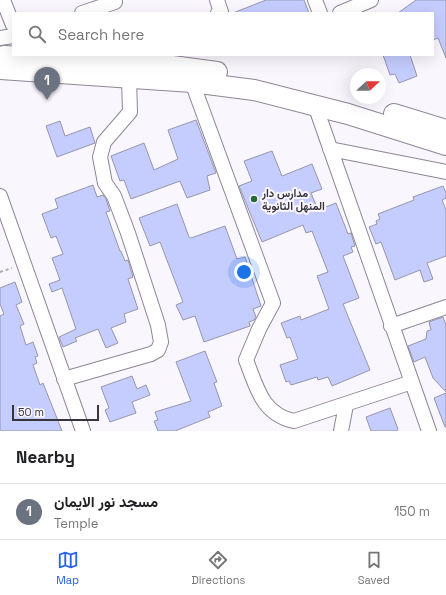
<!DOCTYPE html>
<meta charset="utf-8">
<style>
:root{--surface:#fff;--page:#f2f2f2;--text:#202124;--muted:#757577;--line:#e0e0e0;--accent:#2563eb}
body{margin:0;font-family:"Space Grotesk",Vazirmatn,sans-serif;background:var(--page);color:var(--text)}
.compass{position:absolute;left:350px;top:68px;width:36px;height:36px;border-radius:50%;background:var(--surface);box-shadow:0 4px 16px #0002;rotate:68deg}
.scale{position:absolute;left:12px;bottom:10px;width:87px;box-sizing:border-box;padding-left:4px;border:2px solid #38343b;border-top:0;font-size:11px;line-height:14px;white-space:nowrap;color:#38343b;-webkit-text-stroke:3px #faf6fe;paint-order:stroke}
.you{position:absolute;left:244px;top:272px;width:14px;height:14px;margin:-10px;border:3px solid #fff;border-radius:50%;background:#1a73e8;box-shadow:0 0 0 6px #1a73e833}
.badge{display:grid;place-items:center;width:26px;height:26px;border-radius:50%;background:var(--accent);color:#fff;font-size:13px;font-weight:700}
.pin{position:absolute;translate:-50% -33px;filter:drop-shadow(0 1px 2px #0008)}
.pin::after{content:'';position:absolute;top:21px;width:14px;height:12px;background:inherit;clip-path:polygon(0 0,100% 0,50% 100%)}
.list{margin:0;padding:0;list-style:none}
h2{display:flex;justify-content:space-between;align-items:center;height:52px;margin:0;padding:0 16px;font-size:17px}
h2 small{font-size:13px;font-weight:400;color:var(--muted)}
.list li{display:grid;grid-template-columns:26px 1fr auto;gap:12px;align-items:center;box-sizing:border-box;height:56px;padding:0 16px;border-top:1px solid var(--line)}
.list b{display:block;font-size:15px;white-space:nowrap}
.list p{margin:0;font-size:13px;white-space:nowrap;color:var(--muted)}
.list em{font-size:13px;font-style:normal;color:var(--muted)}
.icon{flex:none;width:22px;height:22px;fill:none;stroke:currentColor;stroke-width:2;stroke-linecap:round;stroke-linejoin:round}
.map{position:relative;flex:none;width:446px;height:431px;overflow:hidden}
.search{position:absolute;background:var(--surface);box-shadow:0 4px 16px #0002;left:12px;right:12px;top:12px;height:44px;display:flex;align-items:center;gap:10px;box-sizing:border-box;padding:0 14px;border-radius:0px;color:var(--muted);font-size:15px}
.sheet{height:108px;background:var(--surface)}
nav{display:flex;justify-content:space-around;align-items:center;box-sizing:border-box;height:56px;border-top:1px solid var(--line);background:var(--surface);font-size:11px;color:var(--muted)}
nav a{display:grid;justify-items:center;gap:2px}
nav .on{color:var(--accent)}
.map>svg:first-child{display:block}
.building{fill:#c5ccfe;stroke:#9497ab}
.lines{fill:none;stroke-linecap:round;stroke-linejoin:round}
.street-casing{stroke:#8f8596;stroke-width:16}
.secondary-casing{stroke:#8f8596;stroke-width:22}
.path{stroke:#aba7ae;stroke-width:2;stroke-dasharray:3 3;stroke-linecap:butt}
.street{stroke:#fff;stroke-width:14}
.secondary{stroke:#fff;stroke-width:20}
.poi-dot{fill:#216a37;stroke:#faf6fe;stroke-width:1.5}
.labels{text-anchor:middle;stroke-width:4;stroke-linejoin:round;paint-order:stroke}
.poi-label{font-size:11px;font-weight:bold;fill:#38343b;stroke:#faf6fe;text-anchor:start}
</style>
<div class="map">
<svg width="446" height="431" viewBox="0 0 446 431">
<rect width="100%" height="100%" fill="#faf6fe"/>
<path class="building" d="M266,0H304L309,13H233Z
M416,0H446V58L438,38L433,40V13H398Z
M383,55H410L417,76L399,83L395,74L390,75Z
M196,120L216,173L207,176L210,190L187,198L180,181L131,199L124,180L120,181L111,156L144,143L154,170L178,159L168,130Z
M60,121L65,136L90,127L95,143L57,157L46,126Z
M272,151L282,176L312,164L322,189L311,193L318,210L336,203L348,234L351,233L355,246L351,247L353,252L343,256L359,298L343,304L370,370L332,386L328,377L318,380L317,377L291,385L289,381L286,382L280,365L298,359L290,337L287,338L281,323L300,316L301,320L329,309L317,276L328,272L312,231L306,233L303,225L262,242L239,186L252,181L244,161Z
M93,185L97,197L103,195L106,199L110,211L106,212L120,251H121L125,261L128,260L133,277L128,279L138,309L124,314L126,322L111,328L118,343L106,348L98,329L75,338L77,341L63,347L59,337L76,329L62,288L52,292L49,284L60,280L52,258L63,254L56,236L51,238L42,214L58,208L55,199Z
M443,186L446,193V198L442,200L446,210V256L427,263L433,279L424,282L420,270L395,280L381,242L376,244L369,227L377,224L376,221L380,219L378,214L414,200L413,197Z
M177,204L189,237L191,238L225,226L237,259L245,257L261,306L253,309L256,317L254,320L249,322L250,326L204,342L195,316L183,320L176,305L183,302L160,242L150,246L139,218Z
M15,282L22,302L16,305L24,324L20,326L26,345L33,342L38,356L35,357L37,363L33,365L40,385L43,383L62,431H0V316L4,314L0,304V288Z
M443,317L446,325V392L433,378L425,357L414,362L408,346L426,339L427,331L431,330L429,322Z
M205,351L217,382L214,383L222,406L208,412L210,417L175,431H158L154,421L158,420L155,412L191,401L176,362Z
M132,376L137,389L146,385L150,395L132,402L136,413L110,422L105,410L109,408L101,387Z
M446,393V427H445L434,398Z
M390,408L398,429L397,431H371L366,417Z"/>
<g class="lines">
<g class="street-casing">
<path id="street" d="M3,0L13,25
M217,0L221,12L218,13
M315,0L320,13
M82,13L115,2
M340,13L371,0
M0,38L13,36
M192,82L273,303L259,329L246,360C257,388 262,414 294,421L412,382
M315,105L429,431
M330,149L446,172
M0,196L83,431
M391,326L446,307
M64,379L151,354L158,350L161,342L158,325L128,233L114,196L105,183L100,157L104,142L130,112L129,78
M341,431L346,405"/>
</g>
<g class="secondary-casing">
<path id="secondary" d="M4,56L172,66L217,72
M0,69L192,82L254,90L348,114L446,145
M394,114L446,130"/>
</g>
<path class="path" d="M0,272L12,268"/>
<use href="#street" class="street"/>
<use href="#secondary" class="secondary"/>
</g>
<circle class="poi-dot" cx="254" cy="199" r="4"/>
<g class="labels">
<g class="poi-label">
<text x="262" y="197">مدارس دار<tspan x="262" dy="13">المنهل الثانوية</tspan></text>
</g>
</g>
</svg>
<svg class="compass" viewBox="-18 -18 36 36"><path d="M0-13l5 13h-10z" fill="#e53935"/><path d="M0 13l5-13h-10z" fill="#757577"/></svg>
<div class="scale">50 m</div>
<div class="you"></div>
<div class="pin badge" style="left:47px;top:100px;background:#6b7280">1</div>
<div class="search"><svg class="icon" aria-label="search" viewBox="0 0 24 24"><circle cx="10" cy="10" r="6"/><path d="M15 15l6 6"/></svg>Search here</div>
</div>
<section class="sheet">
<h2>Nearby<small></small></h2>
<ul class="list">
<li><span class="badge" style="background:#6b7280">1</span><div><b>مسجد نور الايمان</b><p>Temple</p></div><em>150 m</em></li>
</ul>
</section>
<nav>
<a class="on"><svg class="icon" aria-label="map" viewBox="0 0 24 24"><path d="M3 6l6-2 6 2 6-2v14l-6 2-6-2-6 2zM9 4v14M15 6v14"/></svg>Map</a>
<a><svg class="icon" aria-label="directions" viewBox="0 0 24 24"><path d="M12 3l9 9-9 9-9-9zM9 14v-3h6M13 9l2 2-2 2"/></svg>Directions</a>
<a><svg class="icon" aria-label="saved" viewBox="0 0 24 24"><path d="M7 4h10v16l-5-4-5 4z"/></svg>Saved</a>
</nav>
